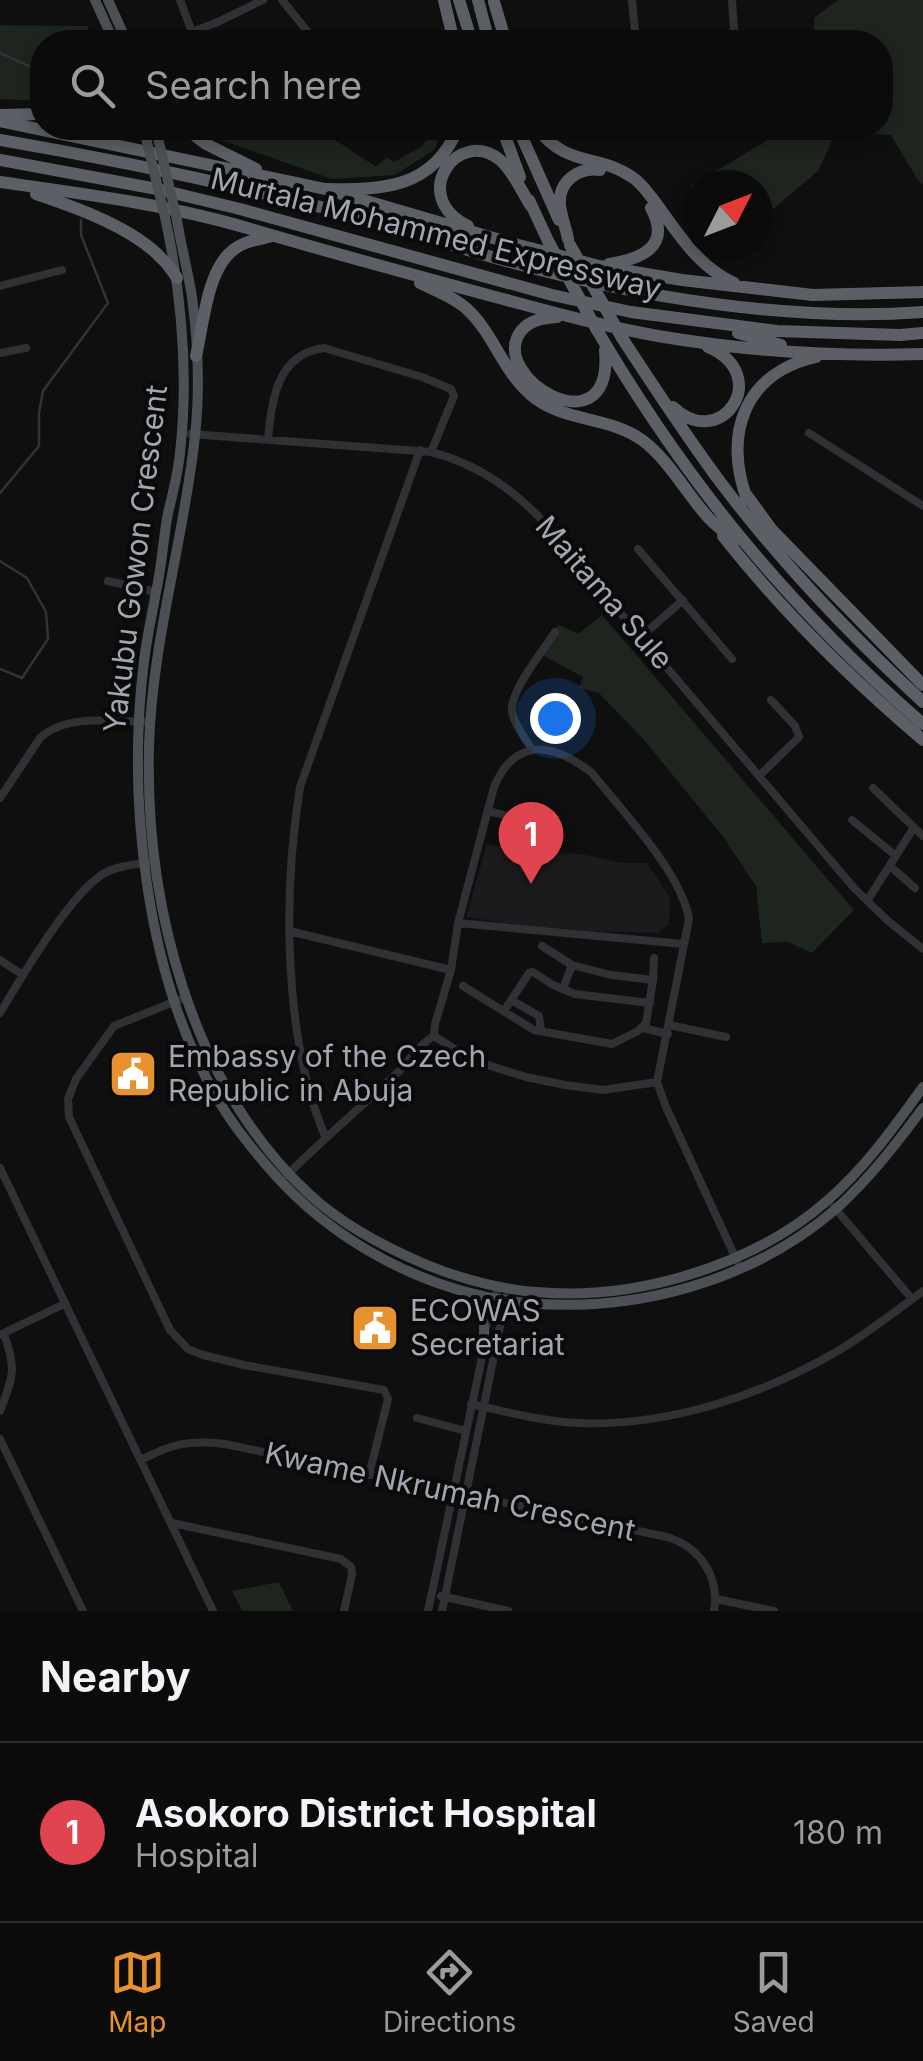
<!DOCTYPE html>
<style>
:root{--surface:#0b0b0c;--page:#141415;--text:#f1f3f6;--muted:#9a9b9d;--line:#2b2b2d;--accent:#e8922f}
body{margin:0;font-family:Inter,sans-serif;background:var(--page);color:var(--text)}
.compass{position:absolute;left:683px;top:170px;width:90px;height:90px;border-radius:50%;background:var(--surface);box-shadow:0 5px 15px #0003;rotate:48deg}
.you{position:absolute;left:555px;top:718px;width:35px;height:35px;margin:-25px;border:8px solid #fff;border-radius:50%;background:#1a73e8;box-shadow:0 0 0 15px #1a73e833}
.badge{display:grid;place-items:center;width:65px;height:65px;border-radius:50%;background:var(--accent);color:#fff;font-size:32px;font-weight:700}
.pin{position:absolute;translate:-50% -82px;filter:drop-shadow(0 2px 5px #0008)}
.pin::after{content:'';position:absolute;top:52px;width:35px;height:30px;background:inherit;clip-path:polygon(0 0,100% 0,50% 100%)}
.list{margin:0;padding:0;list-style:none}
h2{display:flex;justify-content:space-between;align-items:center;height:130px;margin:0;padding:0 40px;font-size:42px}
h2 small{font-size:32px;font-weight:400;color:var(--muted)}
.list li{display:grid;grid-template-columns:65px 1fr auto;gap:30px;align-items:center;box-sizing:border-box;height:180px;padding:0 40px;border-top:2px solid var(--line)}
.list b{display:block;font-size:38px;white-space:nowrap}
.list p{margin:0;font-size:32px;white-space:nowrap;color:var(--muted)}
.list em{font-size:32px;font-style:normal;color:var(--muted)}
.icon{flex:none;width:55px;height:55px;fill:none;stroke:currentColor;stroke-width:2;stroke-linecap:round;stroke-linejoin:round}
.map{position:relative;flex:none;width:923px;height:1611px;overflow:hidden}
.search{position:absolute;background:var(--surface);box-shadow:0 5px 15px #0003;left:30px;right:30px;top:30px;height:110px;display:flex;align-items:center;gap:25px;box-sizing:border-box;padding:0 35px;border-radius:40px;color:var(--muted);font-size:38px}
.sheet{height:310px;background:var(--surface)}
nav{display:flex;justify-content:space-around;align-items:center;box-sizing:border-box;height:140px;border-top:2px solid var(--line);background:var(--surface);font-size:28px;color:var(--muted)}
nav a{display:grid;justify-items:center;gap:5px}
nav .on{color:var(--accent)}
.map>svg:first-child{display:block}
.built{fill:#1b1b1d}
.green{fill:#1e241e}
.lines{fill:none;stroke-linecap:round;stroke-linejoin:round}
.stream{stroke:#2b353a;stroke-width:2.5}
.minor{stroke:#303135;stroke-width:8}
.major{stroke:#4c4f54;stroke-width:10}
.highway{stroke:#5c6066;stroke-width:12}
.major-bridge{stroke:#4c4f54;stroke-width:10}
.highway-bridge{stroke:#5c6066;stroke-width:12}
.labels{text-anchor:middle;stroke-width:8;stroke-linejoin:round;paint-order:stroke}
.street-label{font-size:30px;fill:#a0a7b0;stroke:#0a0a0b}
.poi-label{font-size:30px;fill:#a0a7b0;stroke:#0a0a0b;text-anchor:start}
</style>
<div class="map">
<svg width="923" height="1611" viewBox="0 0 923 1611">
<rect width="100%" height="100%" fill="#0f0f10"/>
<path class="built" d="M487,844L552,853L582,854L621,863H647L670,897L669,924L658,933L588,931L521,925L466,917Z"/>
<path class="green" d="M838,0H923V184L919,182L891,135L836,132L818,171L758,222V185H698V194L691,186L788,128H880V42H814V18Z
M0,25L87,26L94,42H42V101L0,99Z
M194,128H317L376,167L387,157L394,162L421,147L437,128H442L435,149L395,175L332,179L201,133Z
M602,615L854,910L812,953L788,942L762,943L756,886L724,838L645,741L599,693L579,688L583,677L537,652L559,625L578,634Z
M279,1582L293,1611H242L232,1591Z"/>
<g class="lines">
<path class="stream" d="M0,53L42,72
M0,493L39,446V413L43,391L108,303L81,235V220
M0,561L27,578L46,612L48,639L22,678L0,669"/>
<path class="minor" d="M180,0L192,32
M282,0L316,42
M632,0L636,42
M167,42L220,21L263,0
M711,42L727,38L734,30L732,0
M0,286L62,270
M0,353L26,348
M809,433L923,506
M191,434L431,452C474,463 508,485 539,517L854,888L888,921L923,949
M268,439C272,399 277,354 324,348L422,377L451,389L454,396L431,452
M638,549L732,659
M108,581L156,592
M642,636L683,600
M532,749C525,738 515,726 512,712C509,692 543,651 555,632
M759,776L799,737L795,726L771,700
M873,788L923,836
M0,798L40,738C66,714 111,721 144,722
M488,811L524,820L536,835
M852,820L896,856
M890,866L915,888
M867,901L913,829
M458,923L684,944
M289,931L451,970
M542,946L572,965L611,975L653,980
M0,960L23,975
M463,986L534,1030L612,1044L638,1031L646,1023L653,980L654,958
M563,989L572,965
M186,997L114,1026L76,1079L68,1099L69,1117L170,1330L188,1349L203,1355L244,1365L384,1390L388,1399L369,1475
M511,1000L539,1016L541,1030
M504,1011L529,973L533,972L553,985L575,994L650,1003
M0,1013C21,978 70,894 103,874C116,866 133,865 148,862
M669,1025L726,1037
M643,1028L668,1034
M434,1036L472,1060L526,1077L565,1085L603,1090L657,1082
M325,1136C283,1037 283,893 300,787L420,450
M0,1168L213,1611
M287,1175C322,1140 360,1108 396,1074C409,1062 418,1045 434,1036L435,1024L451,970L458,923L494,787C516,736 553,743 592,773C622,811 681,872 689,919L657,1082L666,1107L737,1261
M834,1207L912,1299
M0,1335L64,1304
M471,1404C506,1412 541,1421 577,1423C668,1427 764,1395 841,1349C870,1331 896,1311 923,1291
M0,1411C13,1376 17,1370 4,1334
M417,1418L466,1431
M0,1439L83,1611
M141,1460C173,1443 189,1440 225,1444L667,1537C700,1547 720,1577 714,1611
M172,1523L341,1559L351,1567L352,1574L344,1611
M441,1596L508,1611
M716,1599L774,1611
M428,1611L483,1353L484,1334L498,1287
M442,1611L506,1297"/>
<path class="major" d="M95,0L114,42
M108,0L127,42
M155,128L159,142
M165,217C182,296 189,373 180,453C178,473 173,493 168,513C163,539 162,566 156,592C152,615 147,637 144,661C127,799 145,973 216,1096C230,1122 249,1145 268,1167C332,1242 427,1293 526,1303C636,1313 753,1281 837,1208C870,1178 897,1143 923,1108
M177,220C181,246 188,271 192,297C198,342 200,391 195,436C184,540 152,641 149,746C145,903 190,1083 308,1193C342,1225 384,1247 427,1265C462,1279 499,1289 536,1292C635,1301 753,1266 828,1200C866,1167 894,1127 923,1087
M463,1293C479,1303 485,1316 484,1334"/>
<path class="highway" d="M444,0L454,42
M459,0L472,42
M478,0L489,42
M494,2L506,42
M0,115L42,114
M0,121L325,189C382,190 433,189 458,128
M185,128L206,144L256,169
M502,128L520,177
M518,128L559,220
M537,128C567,168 597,153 632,177C643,184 650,196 658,206C680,236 699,267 734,283
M0,140C117,160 234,185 349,214C403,228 456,248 510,262C637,297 791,322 923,312
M0,160L157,189L240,209L552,295L631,312L777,331L900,335L923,333
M0,182C85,194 171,205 254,230C332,253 410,274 488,295C544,310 601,326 658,336C746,351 834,357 923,354
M325,189L507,242L599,266L682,280L813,295L923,292
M36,194C75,207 134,228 162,259C168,264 172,271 177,278
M529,200L549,243
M468,226C407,196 459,126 500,160C513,171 522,192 531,206
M568,239C566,228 561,216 560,205C558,181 579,167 600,170
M609,264C642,259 672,246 651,208
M420,283C436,291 454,297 467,309C495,335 503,374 536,399C568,422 610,417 642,440C668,459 685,491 706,515C714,525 725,532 735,540
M557,317C543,318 530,320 521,331C486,377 614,453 605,350
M597,330C686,482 790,609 923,724
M738,333L781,345
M622,338C654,387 686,436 721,483C781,562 850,635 923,702
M196,356C203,326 207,271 232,251C242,242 255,240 269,237
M673,407C721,453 774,375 708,347
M745,493L772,530L923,685
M747,499C723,435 744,373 816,357
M723,536C782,611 850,678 923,740"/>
<path class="major-bridge" d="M146,138L165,217
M159,142L177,220"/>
<path class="highway-bridge" d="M549,243L597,330
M570,245L622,338"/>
</g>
<defs>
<g id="civic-square" transform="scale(2.5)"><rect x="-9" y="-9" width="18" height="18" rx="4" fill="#e8922f" stroke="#0a0a0b"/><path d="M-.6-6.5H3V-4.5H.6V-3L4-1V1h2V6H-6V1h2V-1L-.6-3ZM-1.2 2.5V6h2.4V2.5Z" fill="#fff"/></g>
</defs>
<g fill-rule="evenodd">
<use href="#civic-square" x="133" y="1074"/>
<use href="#civic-square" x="375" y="1328"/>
</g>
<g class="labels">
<g class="street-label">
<text transform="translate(436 234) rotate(14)" y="10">Murtala Mohammed Expressway</text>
<text transform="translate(136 559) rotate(-83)" y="10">Yakubu Gowon Crescent</text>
<text transform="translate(604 593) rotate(49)" y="10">Maitama Sule</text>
<text transform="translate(450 1492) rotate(12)" y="10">Kwame Nkrumah Crescent</text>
</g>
<g class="poi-label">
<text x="168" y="1067">Embassy of the Czech<tspan x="168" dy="34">Republic in Abuja</tspan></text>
<text x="410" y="1321">ECOWAS<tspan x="410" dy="34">Secretariat</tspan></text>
</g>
</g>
</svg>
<svg class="compass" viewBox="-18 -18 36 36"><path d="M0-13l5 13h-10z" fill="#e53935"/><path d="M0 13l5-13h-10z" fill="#9a9b9d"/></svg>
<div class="you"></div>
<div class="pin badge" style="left:531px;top:884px;background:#e0444e">1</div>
<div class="search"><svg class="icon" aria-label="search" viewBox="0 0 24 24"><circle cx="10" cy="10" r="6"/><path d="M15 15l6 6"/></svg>Search here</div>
</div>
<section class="sheet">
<h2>Nearby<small></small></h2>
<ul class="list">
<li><span class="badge" style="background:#e0444e">1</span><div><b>Asokoro District Hospital</b><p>Hospital</p></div><em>180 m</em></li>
</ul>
</section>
<nav>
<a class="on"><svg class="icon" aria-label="map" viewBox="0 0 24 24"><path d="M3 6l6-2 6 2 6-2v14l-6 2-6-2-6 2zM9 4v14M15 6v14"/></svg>Map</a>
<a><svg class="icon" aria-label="directions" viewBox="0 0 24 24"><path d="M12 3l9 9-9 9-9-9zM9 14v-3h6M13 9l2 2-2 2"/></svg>Directions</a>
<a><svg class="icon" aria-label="saved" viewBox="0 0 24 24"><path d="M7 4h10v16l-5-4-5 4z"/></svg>Saved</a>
</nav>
